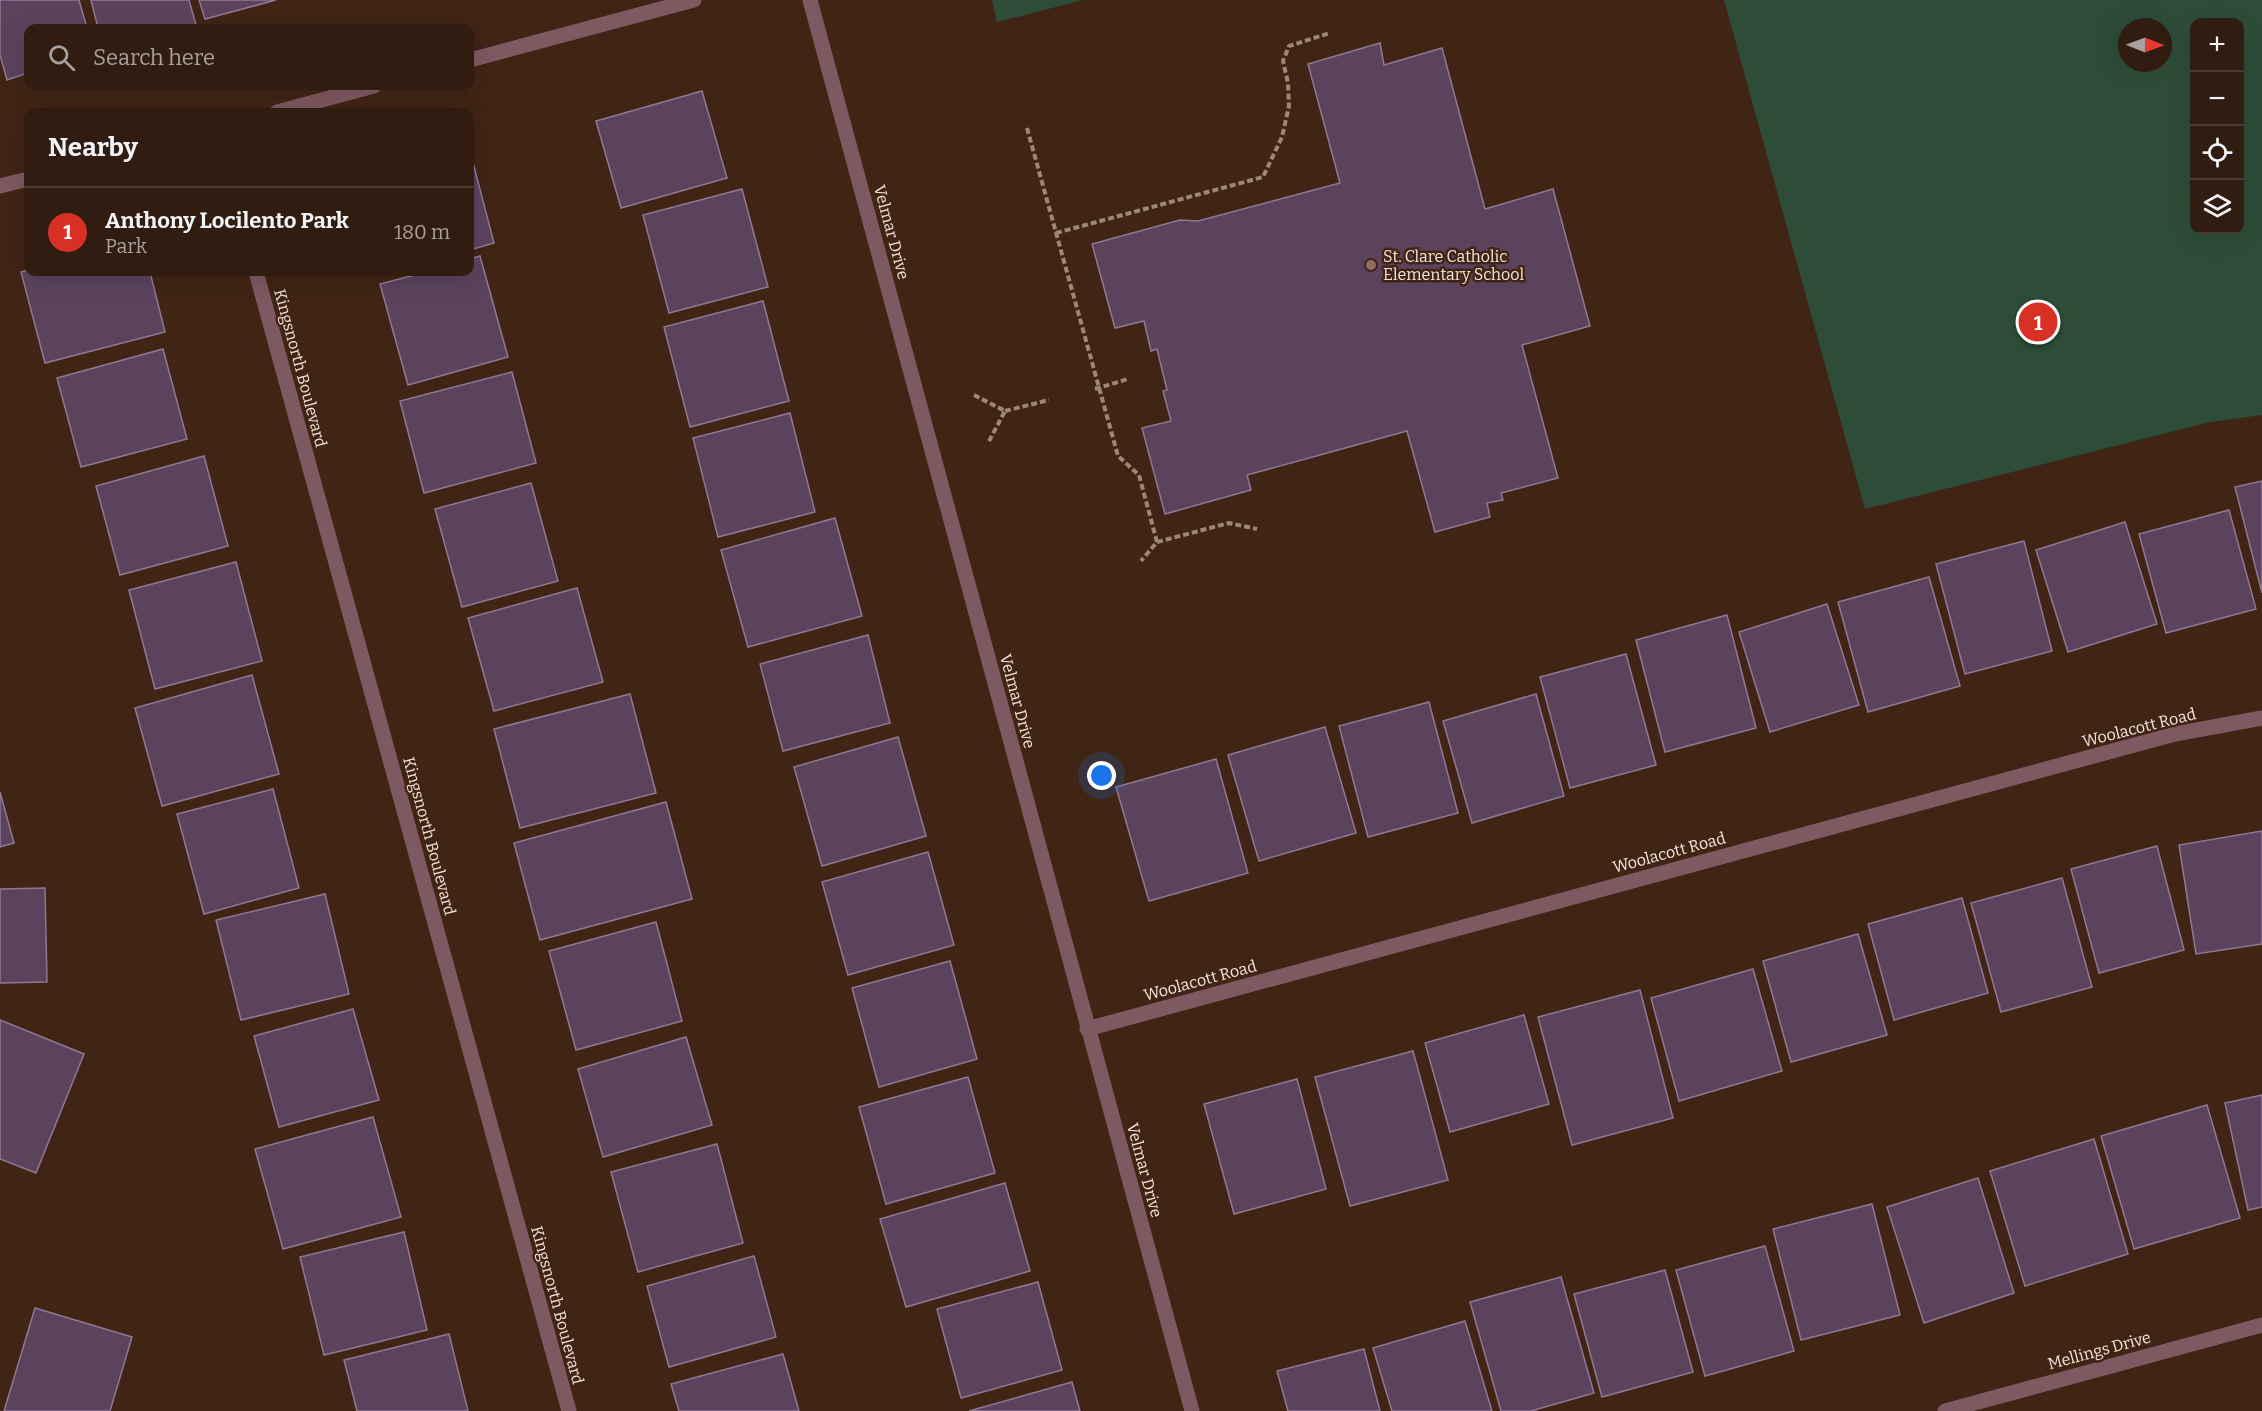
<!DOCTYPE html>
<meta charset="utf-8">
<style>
:root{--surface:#301c10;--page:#382519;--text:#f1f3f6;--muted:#a8a19f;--line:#4b3a30;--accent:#d93025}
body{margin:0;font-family:Bitter,serif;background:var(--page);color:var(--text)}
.controls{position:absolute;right:18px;top:18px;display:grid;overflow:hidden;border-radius:12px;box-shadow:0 6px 24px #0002}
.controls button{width:54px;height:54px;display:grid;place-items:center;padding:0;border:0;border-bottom:2px solid var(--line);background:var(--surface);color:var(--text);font:30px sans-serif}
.compass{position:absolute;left:2118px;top:18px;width:54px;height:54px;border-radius:50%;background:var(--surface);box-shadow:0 6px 24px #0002;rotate:91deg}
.you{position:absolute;left:1102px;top:776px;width:21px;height:21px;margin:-15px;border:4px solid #fff;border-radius:50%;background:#1a73e8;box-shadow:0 0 0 9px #1a73e833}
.badge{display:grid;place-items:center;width:39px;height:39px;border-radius:50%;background:var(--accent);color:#fff;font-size:20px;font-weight:700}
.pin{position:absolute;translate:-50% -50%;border:3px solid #fff;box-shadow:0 2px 6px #0006}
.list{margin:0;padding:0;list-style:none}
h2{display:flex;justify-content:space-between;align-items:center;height:78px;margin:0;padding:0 24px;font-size:26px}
h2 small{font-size:20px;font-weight:400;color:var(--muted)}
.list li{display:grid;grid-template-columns:39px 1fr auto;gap:18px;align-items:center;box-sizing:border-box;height:90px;padding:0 24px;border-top:2px solid var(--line)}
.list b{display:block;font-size:22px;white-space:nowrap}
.list p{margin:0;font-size:20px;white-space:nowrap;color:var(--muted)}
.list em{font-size:20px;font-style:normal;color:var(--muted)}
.icon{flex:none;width:33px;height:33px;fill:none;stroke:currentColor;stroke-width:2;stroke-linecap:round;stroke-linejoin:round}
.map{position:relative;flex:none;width:2262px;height:1411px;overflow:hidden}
.search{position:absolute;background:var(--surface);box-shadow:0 6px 24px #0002;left:24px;top:24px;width:450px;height:66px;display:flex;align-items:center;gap:15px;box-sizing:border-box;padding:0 21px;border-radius:12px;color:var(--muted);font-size:22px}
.panel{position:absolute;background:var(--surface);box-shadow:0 6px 24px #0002;left:24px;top:108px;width:450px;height:168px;border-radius:12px}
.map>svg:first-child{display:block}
.green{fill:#2e4d39;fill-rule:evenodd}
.building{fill:#5b435e;stroke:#907894;stroke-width:1.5}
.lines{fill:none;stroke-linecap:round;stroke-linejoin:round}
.path{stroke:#9e877a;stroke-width:4;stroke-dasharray:6 3;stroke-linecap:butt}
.minor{stroke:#7f5961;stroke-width:15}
.education-dot{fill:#8d6e63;stroke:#402515;stroke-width:2}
.labels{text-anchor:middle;stroke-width:5;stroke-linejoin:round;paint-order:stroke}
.street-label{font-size:16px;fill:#f7e4da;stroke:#402515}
.poi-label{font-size:16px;fill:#f7e4da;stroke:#402515;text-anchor:start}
</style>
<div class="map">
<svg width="2262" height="1411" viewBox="0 0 2262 1411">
<rect width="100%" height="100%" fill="#402515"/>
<g class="green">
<path d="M992 0H1083L997 22Z"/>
<path d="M1724 0H2262V415L2210 422 1865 509ZM2194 22H2240V230H2194ZM2127 27H2163V63H2127Z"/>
</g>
<g class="building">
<path d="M0 0H79L87 28H28V73L7 80 0 55Z"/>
<path d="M91 0H189L196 25 183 28H98Z"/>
<path d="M199 0H276L205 19Z"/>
<path d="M1380 43 1384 65 1442 48 1485 209 1553 189 1590 326 1522 345 1558 478 1501 493 1503 500 1487 503 1490 517 1435 532 1407 431 1247 475 1251 490 1165 514 1142 428 1171 421 1163 391 1167 390 1157 349 1151 351 1144 321 1115 328 1092 244 1180 220 1198 221 1340 183 1308 64Z"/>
<path d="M702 91 727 178 621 208 596 121Z"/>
<path d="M470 151 494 243 470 250Z"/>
<path d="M742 189 768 287 669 313 643 215Z"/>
<path d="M480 256 508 357 408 385 380 284 426 272H470V259Z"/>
<path d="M28 270 150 272 165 332 45 363 21 272Z"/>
<path d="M763 301 789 401 690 427 664 327Z"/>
<path d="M163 349 187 439 81 467 57 378Z"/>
<path d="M512 372 536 463 424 493 400 401Z"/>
<path d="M790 413 815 512 718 537 693 438Z"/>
<path d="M204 456 228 546 120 575 96 486Z"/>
<path d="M2262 481V593L2235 487Z"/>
<path d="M531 483 558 581 462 607 435 509Z"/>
<path d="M2229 510 2256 609 2166 633 2139 534Z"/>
<path d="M835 518 862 616 748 647 721 550Z"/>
<path d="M2125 522 2157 624 2068 652 2036 550Z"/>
<path d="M2024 541 2052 651 1965 674 1936 564Z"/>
<path d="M236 562 262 661 155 689 129 590Z"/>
<path d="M1929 577 1960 686 1868 712 1838 602Z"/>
<path d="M577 588 603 682 494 711 468 618Z"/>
<path d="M1827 604 1859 705 1770 732 1739 632Z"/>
<path d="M1727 615 1756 728 1665 752 1636 640Z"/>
<path d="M868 635 890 723 783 751 760 664Z"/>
<path d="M1626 654 1656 765 1570 788 1540 677Z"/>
<path d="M252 675 279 774 162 806 135 708Z"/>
<path d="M630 694 656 793 520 828 494 729Z"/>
<path d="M1536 694 1564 796 1472 823 1443 721Z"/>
<path d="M1429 702 1458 813 1368 837 1339 726Z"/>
<path d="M1325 727 1356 833 1259 861 1228 755Z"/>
<path d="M898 737 926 836 822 866 794 767Z"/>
<path d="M1216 759 1248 873 1149 901 1116 787Z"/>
<path d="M273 789 299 888 204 914 177 814Z"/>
<path d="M0 792 14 843 0 847Z"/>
<path d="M666 802 692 899 540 940 514 843Z"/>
<path d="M2262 831V944L2196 954 2179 845Z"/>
<path d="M2157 846 2184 950 2099 973 2071 869Z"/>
<path d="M928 852 954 945 848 975 822 882Z"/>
<path d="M2062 878 2092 987 2001 1012 1971 903Z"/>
<path d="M45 888 47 982 0 983V889Z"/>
<path d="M325 894 349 994 241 1020 216 920Z"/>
<path d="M1962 898 1988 993 1894 1020 1868 924Z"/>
<path d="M656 922 682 1021 576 1050 549 951Z"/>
<path d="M1858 934 1887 1035 1791 1062 1763 961Z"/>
<path d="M950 961 977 1059 879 1087 852 988Z"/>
<path d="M1753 969 1782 1071 1679 1101 1651 998Z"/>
<path d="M1640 990 1673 1118 1572 1145 1538 1017Z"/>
<path d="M353 1009 379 1100 279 1127 254 1036Z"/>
<path d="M1524 1015 1549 1104 1450 1132 1425 1043Z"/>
<path d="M0 1020 84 1054 36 1173 0 1159Z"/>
<path d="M686 1037 712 1125 603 1157 578 1069Z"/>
<path d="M1413 1051 1448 1180 1350 1206 1315 1077Z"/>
<path d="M968 1077 995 1173 886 1204 859 1107Z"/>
<path d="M1297 1079 1326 1189 1234 1214 1204 1104Z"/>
<path d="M2262 1095V1207L2248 1210 2225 1103Z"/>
<path d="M2207 1105 2240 1218 2134 1249 2101 1136Z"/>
<path d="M373 1117 401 1217 283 1249 255 1149Z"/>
<path d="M2094 1139 2128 1254 2025 1286 1990 1171Z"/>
<path d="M717 1144 743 1243 638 1272 611 1172Z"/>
<path d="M1978 1178 2014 1293 1924 1323 1887 1207Z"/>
<path d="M1005 1183 1030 1271 906 1307 880 1219Z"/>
<path d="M1872 1204 1900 1315 1801 1340 1773 1229Z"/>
<path d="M404 1232 427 1330 324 1355 300 1257Z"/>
<path d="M1765 1246 1794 1351 1705 1376 1676 1270Z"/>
<path d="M754 1256 776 1337 669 1367 647 1286Z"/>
<path d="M1665 1270 1693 1372 1602 1397 1574 1294Z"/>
<path d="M1561 1277 1594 1393 1531 1411H1501L1470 1302Z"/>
<path d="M1038 1282 1062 1370 961 1398 937 1309Z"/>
<path d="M35 1308 132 1337 110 1411H4Z"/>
<path d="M1465 1321 1492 1411H1392L1373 1348Z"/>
<path d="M449 1334 468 1411H357L344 1360Z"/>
<path d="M1364 1349 1380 1411H1288L1277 1371Z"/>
<path d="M783 1354 799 1411H679L671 1384Z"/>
<path d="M1072 1382 1080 1411H969Z"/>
</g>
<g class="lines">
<g class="path">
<path d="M1027 128 1118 456 1139 475 1157 542 1141 561"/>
<path d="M1056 233 1263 177 1282 137 1289 106 1288 83 1283 61 1289 46 1330 33"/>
<path d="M1095 389 1128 379"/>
<path d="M974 395 1005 411 988 443"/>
<path d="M1005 411 1049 400"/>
<path d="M1157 542 1229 523 1257 529"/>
</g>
<g class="minor">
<path d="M810 0 1192 1411"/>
<path d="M470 60 694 0"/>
<path d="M277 112 374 86"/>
<path d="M0 186 28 179"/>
<path d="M256 272 569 1411"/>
<path d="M1087 1029 2175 734 2262 718"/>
<path d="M1945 1411 2262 1325"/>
</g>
</g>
<circle class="education-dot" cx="1371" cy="265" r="6"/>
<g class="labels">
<g class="street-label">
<text transform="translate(892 232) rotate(75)" y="6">Velmar Drive</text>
<text transform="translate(301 368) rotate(75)" y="6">Kingsnorth Boulevard</text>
<text transform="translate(1018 701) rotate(75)" y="6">Velmar Drive</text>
<text transform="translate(2139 727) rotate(-14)" y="6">Woolacott Road</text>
<text transform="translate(430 836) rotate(75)" y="6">Kingsnorth Boulevard</text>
<text transform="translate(1669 852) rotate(-15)" y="6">Woolacott Road</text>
<text transform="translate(1200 980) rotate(-15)" y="6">Woolacott Road</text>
<text transform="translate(1145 1170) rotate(75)" y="6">Velmar Drive</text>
<text transform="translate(558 1305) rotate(75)" y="6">Kingsnorth Boulevard</text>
<text transform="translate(2099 1350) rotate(-15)" y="6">Mellings Drive</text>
</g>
<g class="poi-label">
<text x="1383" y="262">St. Clare Catholic<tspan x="1383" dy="18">Elementary School</tspan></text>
</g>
</g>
</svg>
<div class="controls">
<button>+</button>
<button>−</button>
<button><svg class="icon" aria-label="locate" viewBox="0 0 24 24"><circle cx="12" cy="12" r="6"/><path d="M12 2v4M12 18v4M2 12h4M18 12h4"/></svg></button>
<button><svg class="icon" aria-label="layers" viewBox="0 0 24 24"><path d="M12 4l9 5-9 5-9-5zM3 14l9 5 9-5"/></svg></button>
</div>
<svg class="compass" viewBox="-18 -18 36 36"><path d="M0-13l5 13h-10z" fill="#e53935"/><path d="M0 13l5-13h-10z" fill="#a8a19f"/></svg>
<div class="you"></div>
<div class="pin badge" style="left:2038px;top:322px">1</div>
<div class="search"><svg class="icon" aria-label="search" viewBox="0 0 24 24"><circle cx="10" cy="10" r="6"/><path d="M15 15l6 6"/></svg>Search here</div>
<section class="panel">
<h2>Nearby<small></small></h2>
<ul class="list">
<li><span class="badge">1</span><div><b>Anthony Locilento Park</b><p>Park</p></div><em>180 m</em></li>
</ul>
</section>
</div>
